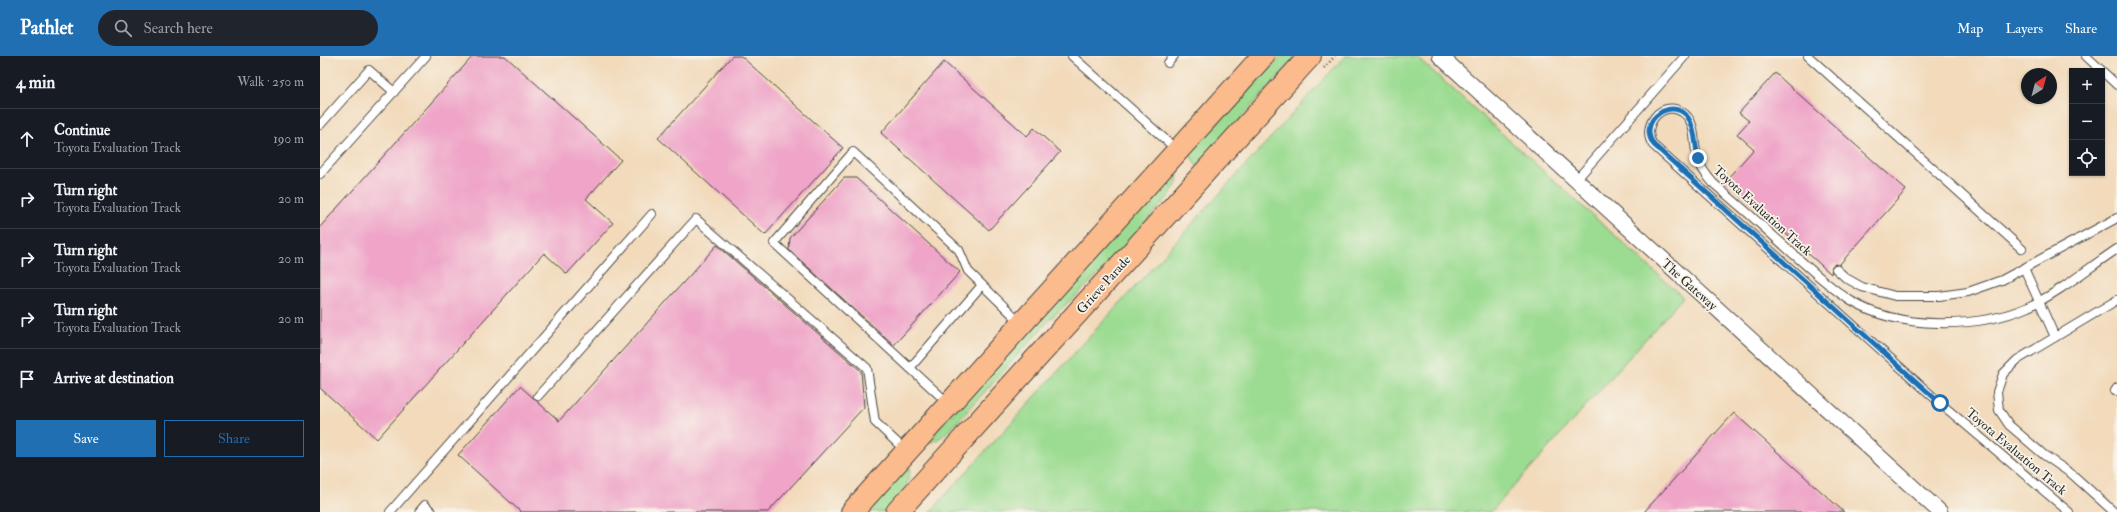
<!DOCTYPE html>
<meta charset="utf-8">
<style>
:root{--surface:#171b24;--page:#20242c;--text:#f1f3f6;--muted:#9ea1a6;--line:#363941;--accent:#1f6fb2}
body{margin:0;font-family:"IM FELL Double Pica",serif;background:var(--page);color:var(--text)}
.controls{position:absolute;right:12px;top:12px;display:grid;overflow:hidden;border-radius:0px;box-shadow:0 1px 3px #0004}
.controls button{width:36px;height:36px;display:grid;place-items:center;padding:0;border:0;border-bottom:1px solid var(--line);background:var(--surface);color:var(--text);font:20px sans-serif}
.compass{position:absolute;left:1701px;top:12px;width:36px;height:36px;border-radius:50%;background:var(--surface);box-shadow:0 1px 3px #0004;rotate:36deg}
.stop{position:absolute;width:12px;height:12px;margin:-9px;border:3px solid #1f6fb2;border-radius:50%;background:#fff}
.stop.end{background:#1f6fb2;border-color:#fff;box-shadow:0 1px 4px #0008}
.list{margin:0;padding:0;list-style:none}
h2{display:flex;justify-content:space-between;align-items:center;height:52px;margin:0;padding:0 16px;font-size:17px}
h2 small{font-size:13px;font-weight:400;color:var(--muted)}
.list li{display:grid;grid-template-columns:26px 1fr auto;gap:12px;align-items:center;box-sizing:border-box;height:60px;padding:0 16px;border-top:1px solid var(--line)}
.list b{display:block;font-size:15px;white-space:nowrap}
.list p{margin:0;font-size:13px;white-space:nowrap;color:var(--muted)}
.list em{font-size:13px;font-style:normal;color:var(--muted)}
.actions{display:flex;gap:8px;padding:12px 16px}
.actions a{flex:1;padding:9px 0;border:1px solid var(--accent);border-radius:0px;text-align:center;font-size:14px;color:var(--accent)}
.actions .main{background:var(--accent);color:#fff}
.icon{flex:none;width:22px;height:22px;fill:none;stroke:currentColor;stroke-width:2;stroke-linecap:round;stroke-linejoin:round}
.map{position:relative;flex:none;width:1797px;height:456px;overflow:hidden}
header{display:flex;align-items:center;gap:24px;box-sizing:border-box;height:56px;padding:0 20px;background:var(--accent);color:#fff}
header strong{font-size:19px}
nav{display:flex;gap:22px;margin-inline-start:auto;font-size:14px}
.search{width:280px;height:36px;background:var(--page);display:flex;align-items:center;gap:10px;box-sizing:border-box;padding:0 14px;border-radius:22px;color:var(--muted);font-size:15px}
main{display:flex}
aside{flex:1;background:var(--surface)}
.map>svg:first-child{display:block}
.green{fill:#9cdc92;stroke:#64845e}
.building{fill:#efa4c8}
.lines{fill:none;stroke-linecap:round;stroke-linejoin:round}
.service-casing{stroke:#494541;stroke-width:10}
.minor-casing{stroke:#494541;stroke-width:17}
.primary-casing{stroke:#494541;stroke-width:24}
.path{stroke:#494541;stroke-width:2.5;stroke-dasharray:1 3;stroke-linecap:butt}
.service{stroke:#fff;stroke-width:8}
.minor{stroke:#fff;stroke-width:15}
.primary{stroke:#fbbb8c;stroke-width:22}
.route{stroke:#1f6fb2;stroke-width:5}
.labels{text-anchor:middle;stroke-width:3.5;stroke-linejoin:round;paint-order:stroke}
.street-label{font-size:13px;fill:#2b2b2b;stroke:#f7f3e8}
</style>
<header>
<strong>Pathlet</strong>
<div class="search"><svg class="icon" aria-label="search" viewBox="0 0 24 24"><circle cx="10" cy="10" r="6"/><path d="M15 15l6 6"/></svg>Search here</div>
<nav><a>Map</a><a>Layers</a><a>Share</a></nav>
</header>
<main>
<aside>
<h2>4 min<small>Walk · 250 m</small></h2>
<ul class="list">
<li><svg class="icon" aria-label="ahead" viewBox="0 0 24 24"><path d="M12 20V5M6 11l6-6 6 6"/></svg><div><b>Continue</b><p>Toyota Evaluation Track</p></div><em>190 m</em></li>
<li><svg class="icon" aria-label="right" viewBox="0 0 24 24"><path d="M7 20v-9h11M14 6l5 5-5 5"/></svg><div><b>Turn right</b><p>Toyota Evaluation Track</p></div><em>20 m</em></li>
<li><svg class="icon" aria-label="right" viewBox="0 0 24 24"><path d="M7 20v-9h11M14 6l5 5-5 5"/></svg><div><b>Turn right</b><p>Toyota Evaluation Track</p></div><em>20 m</em></li>
<li><svg class="icon" aria-label="right" viewBox="0 0 24 24"><path d="M7 20v-9h11M14 6l5 5-5 5"/></svg><div><b>Turn right</b><p>Toyota Evaluation Track</p></div><em>20 m</em></li>
<li><svg class="icon" aria-label="arrive" viewBox="0 0 24 24"><path d="M6 21V4h12l-3 4 3 4H6"/></svg><div><b>Arrive at destination</b></div></li>
</ul>
<div class="actions"><a class="main">Save</a><a>Share</a></div>
</aside>
<div class="map">
<svg width="1797" height="456" viewBox="0 0 1797 456">
<rect width="100%" height="100%" fill="#f7f3e8"/>
<filter id="ink" filterUnits="userSpaceOnUse"><feTurbulence type="fractalNoise" baseFrequency=".025" numOctaves="2"/><feDisplacementMap in="SourceGraphic" scale="8" xChannelSelector="R" yChannelSelector="G"/><feConvolveMatrix kernelMatrix="1 2 1 2 8 2 1 2 1" color-interpolation-filters="sRGB"/></filter>
<filter id="wash" filterUnits="userSpaceOnUse"><feTurbulence type="fractalNoise" baseFrequency=".012" numOctaves="4" result="noise"/><feDisplacementMap in="SourceGraphic" scale="16" xChannelSelector="R" yChannelSelector="G"/><feGaussianBlur stdDeviation="0.9" result="paint"/><feColorMatrix in="noise" values="0 0 0 0 0 0 0 0 0 0 0 0 0 0 0 0 0 1.4 0 .05"/><feComposite in="paint" operator="in"/></filter>
<g filter="url(#wash)">
<rect width="100%" height="100%" fill="#f2dabb"/>
<g class="green">
<path d="M961 0H977L877 111 867 93 903 62Z"/>
<path d="M1025 0H1096L1363 241 1171 456H610Z"/>
<path d="M859 110 857 127 850 139 775 222 730 263 632 372C624 379 617 386 605 387Z"/>
<path d="M588 407C595 427 578 443 566 456H540Z"/>
</g>
<g id="blocks">
<g class="building">
<path d="M153 0H185L301 104 266 143 293 167 247 218 224 197 57 383 0 332V171Z"/>
<path d="M412 0H421L523 92 445 179 338 82Z"/>
<path d="M624 6 707 80 714 72 740 96 669 174 561 77Z"/>
<path d="M1455 17 1586 134 1519 209 1515 208 1512 210 1511 218 1406 124 1434 93 1417 78 1429 65 1419 57Z"/>
<path d="M524 122H536L640 216 574 289 469 194 470 182Z"/>
<path d="M397 189 541 315 544 351 448 456H201L138 399 200 330 239 365Z"/>
<path d="M1414 357 1524 456H1324Z"/>
</g>
</g>
</g>
<g filter="url(#ink)">
<use href="#blocks" fill-opacity="0" stroke="#494541" stroke-width="1"/>
<g class="lines">
<g class="service-casing">
<g id="service">
<path d="M752 0 857 94"/>
<path d="M1488 0 1702 193"/>
<path d="M1766 0 1782 15"/>
<path d="M848 7 854 0"/>
<path d="M1782 15 1797 29"/>
<path d="M0 69 49 14 74 36"/>
<path d="M0 118 106 0"/>
<path d="M1256 124 1365 0"/>
<path d="M1704 212 1735 281"/>
<path d="M1516 213 1526 222 1542 231 1575 240H1619L1648 236 1682 224 1797 162"/>
<path d="M590 312 662 229"/>
<path d="M1795 335 1797 332"/>
<path d="M218 340 376 163 547 312 555 366 586 395"/>
<path d="M628 347 454 187 533 96 639 194 648 215 701 267"/>
<path d="M70 456 332 158"/>
<path d="M99 456 105 449 112 456"/>
<path d="M1749 456 1620 347 1333 89C1320 70 1342 43 1362 56 1377 65 1373 86 1377 101 1380 111 1386 119 1393 127 1419 149 1445 172 1470 195 1490 213 1509 231 1531 245 1578 274 1658 273 1708 251 1740 236 1767 213 1797 193"/>
<path d="M1794 456 1753 419 1724 399 1689 369 1679 354 1677 336 1683 318 1697 304 1797 244"/>
</g>
</g>
<g class="minor-casing">
<path id="minor" d="M1120 0 1620 456"/>
</g>
<g class="primary-casing">
<g id="primary">
<path d="M532 456 943 0"/>
<path d="M577 456 990 0"/>
</g>
</g>
<path class="path" d="M1004 12 1015 0"/>
<use href="#service" class="service"/>
<use href="#minor" class="minor"/>
<use href="#primary" class="primary"/>
</g>
</g>
<g class="lines" filter="url(#ink)">
<path class="route" d="M1378 102C1375 90 1376 74 1369 63 1356 39 1315 63 1334 89L1620 347"/>
</g>
<g class="labels">
<g class="street-label">
<text transform="translate(1443 154) rotate(42)" y="5">Toyota Evaluation Track</text>
<text transform="translate(783 228) rotate(-48)" y="5">Grieve Parade</text>
<text transform="translate(1370 228) rotate(42)" y="5">The Gateway</text>
<text transform="translate(1697 395) rotate(40)" y="5">Toyota Evaluation Track</text>
</g>
</g>
</svg>
<div class="controls">
<button>+</button>
<button>−</button>
<button><svg class="icon" aria-label="locate" viewBox="0 0 24 24"><circle cx="12" cy="12" r="6"/><path d="M12 2v4M12 18v4M2 12h4M18 12h4"/></svg></button>
</div>
<svg class="compass" viewBox="-18 -18 36 36"><path d="M0-13l5 13h-10z" fill="#e53935"/><path d="M0 13l5-13h-10z" fill="#9ea1a6"/></svg>
<div class="stop" style="left:1620px;top:347px"></div>
<div class="stop end" style="left:1378px;top:102px"></div>
</div>
</main>
